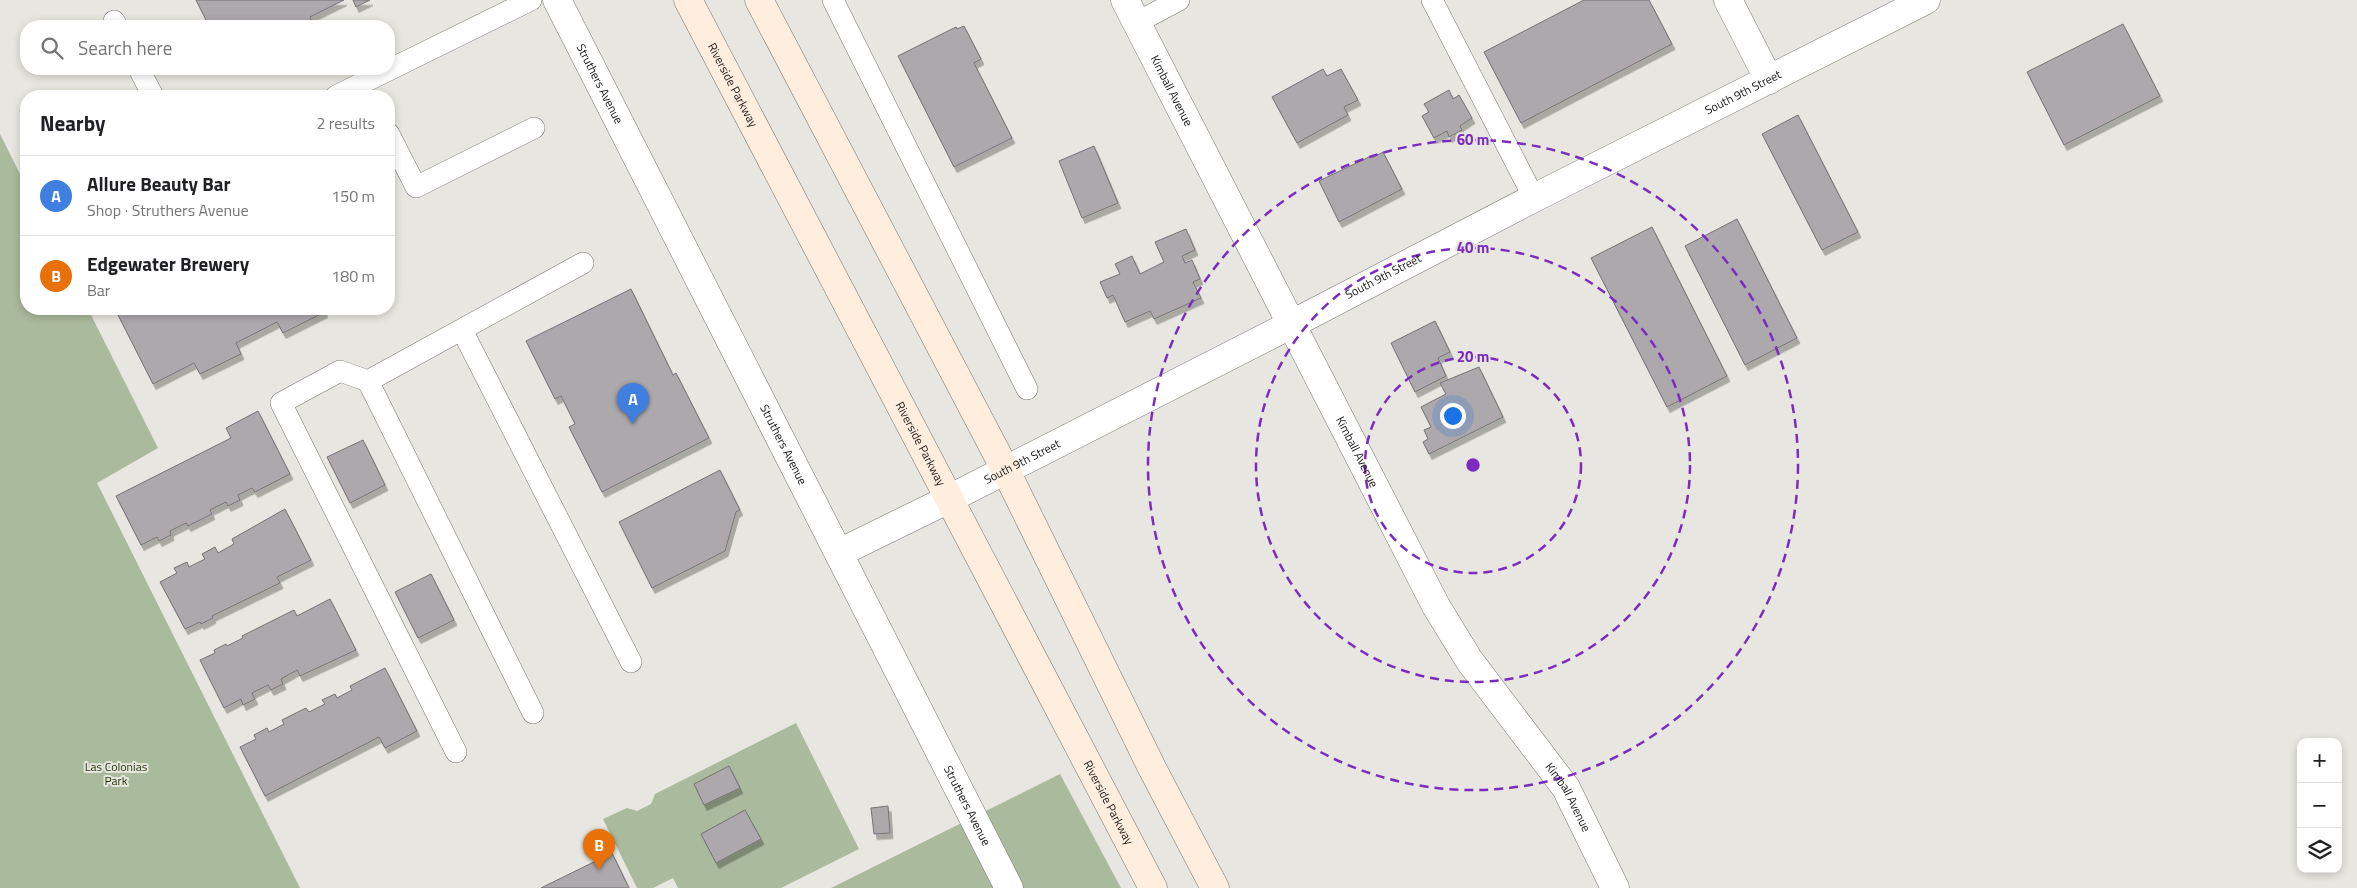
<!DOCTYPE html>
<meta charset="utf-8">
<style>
:root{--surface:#fff;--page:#f2f2f2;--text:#202124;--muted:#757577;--line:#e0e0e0;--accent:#b45309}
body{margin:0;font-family:"Titillium Web",sans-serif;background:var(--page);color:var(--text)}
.controls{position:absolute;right:15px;bottom:15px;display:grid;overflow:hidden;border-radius:10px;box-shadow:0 2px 8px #0003}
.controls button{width:45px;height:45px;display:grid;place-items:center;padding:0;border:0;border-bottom:1px solid var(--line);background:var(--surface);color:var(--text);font:25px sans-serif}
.you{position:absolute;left:1452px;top:415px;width:18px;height:18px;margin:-12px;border:4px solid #fff;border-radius:50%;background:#1a73e8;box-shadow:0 0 0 8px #1a73e833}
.badge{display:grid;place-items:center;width:32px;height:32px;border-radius:50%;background:var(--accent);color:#fff;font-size:16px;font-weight:700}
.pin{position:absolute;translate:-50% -41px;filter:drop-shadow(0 1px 2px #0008)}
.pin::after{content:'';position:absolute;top:26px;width:18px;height:15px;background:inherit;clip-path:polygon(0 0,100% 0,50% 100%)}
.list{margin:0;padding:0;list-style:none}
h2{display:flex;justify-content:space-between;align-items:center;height:65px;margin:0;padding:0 20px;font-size:21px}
h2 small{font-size:16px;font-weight:400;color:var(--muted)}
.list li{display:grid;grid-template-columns:32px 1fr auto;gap:15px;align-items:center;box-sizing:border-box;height:80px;padding:0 20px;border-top:1px solid var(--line)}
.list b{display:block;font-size:19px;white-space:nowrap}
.list p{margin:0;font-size:16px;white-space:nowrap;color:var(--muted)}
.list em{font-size:16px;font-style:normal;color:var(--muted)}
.icon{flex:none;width:28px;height:28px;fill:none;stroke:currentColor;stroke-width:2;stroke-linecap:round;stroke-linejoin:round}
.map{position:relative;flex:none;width:2357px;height:888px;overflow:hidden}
.search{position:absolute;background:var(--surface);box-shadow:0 2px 8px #0003;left:20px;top:20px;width:375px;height:55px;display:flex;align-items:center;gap:12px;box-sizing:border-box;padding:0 18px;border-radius:20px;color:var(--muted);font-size:19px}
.panel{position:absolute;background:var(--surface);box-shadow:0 2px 8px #0003;left:20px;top:90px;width:375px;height:225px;border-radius:20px}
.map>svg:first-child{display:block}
.green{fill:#aaba9c}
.building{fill:#aca8ac;stroke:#757175;filter:url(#shadow)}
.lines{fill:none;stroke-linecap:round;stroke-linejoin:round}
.service-casing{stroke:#767570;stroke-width:22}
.minor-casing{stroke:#767570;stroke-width:29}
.tertiary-casing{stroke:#767570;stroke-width:29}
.secondary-casing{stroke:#767570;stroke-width:29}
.service{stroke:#fff;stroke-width:21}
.minor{stroke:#fff;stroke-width:28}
.tertiary{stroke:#fff;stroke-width:28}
.secondary{stroke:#ffeede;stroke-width:28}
.ring{fill:none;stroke:#7b2cbf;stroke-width:2.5;stroke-dasharray:9 6}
.labels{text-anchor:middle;stroke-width:4;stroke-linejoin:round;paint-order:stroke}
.street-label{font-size:12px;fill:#181715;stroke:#e7e6e0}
.park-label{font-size:12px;fill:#1f3402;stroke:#e7e6e0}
.centre{fill:#7b2cbf;stroke:#e7e6e0;stroke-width:2.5}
.ring-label{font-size:15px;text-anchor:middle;font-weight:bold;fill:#7b2cbf;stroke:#e7e6e0;stroke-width:4;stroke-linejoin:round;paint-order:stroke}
</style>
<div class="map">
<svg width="2357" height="888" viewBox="0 0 2357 888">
<defs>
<filter id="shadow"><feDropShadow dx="3" dy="5.5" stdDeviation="0" flood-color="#0004"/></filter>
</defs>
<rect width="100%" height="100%" fill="#e7e6e0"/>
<g class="green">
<path d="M0 134 26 186V309H88L158 448 97 483 300 888H0Z"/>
<path d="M796 723 859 849 781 888H678L673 878 653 888H637L603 819 627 808 637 811 651 804 655 794Z"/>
<path d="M1060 774 1121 888H831Z"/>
</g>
<g class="building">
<path d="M196 0H344L310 17 314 26H209Z"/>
<path d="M353 0H370L356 7Z"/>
<path d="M1584 0H1649L1672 44 1521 123 1484 52Z"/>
<path d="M2123 24 2160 96 2064 145 2027 72Z"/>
<path d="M964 26 981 59 974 63 1012 138 954 167 898 56 956 27 957 29Z"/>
<path d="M1323 69 1327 76 1341 69 1358 100 1344 107 1348 115 1297 143 1272 97Z"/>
<path d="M1449 90 1453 99 1459 95 1472 118 1460 126 1462 130 1449 137 1447 131 1434 138 1422 116 1429 112 1424 104Z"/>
<path d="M1798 115 1858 232 1822 250 1762 134Z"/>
<path d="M1094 146 1118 203 1082 218 1059 161Z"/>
<path d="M1383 152 1402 189 1339 222 1319 181 1371 156 1372 158Z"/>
<path d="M1737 219 1797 338 1745 365 1685 246Z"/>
<path d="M1652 227 1727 376 1667 407 1591 258Z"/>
<path d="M1186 229 1195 250 1182 256 1185 263 1192 260 1200 279 1193 282 1201 298 1154 319 1150 311 1125 322 1113 295 1107 298 1100 282 1120 274 1115 264 1132 256 1140 274 1164 262 1155 242Z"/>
<path d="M631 289 673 375 676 373 709 438 602 492 569 427 575 424 561 396 555 399 526 341Z"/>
<path d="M115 309H323L325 312 283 333 277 322 236 343 241 354 200 374 194 363 153 384Z"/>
<path d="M1435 321 1450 352 1438 358 1446 376 1415 392 1391 343Z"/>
<path d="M1479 367 1503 417 1429 454 1423 442 1428 439 1424 430 1431 427 1421 407 1446 394 1440 383Z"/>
<path d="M258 411 290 474 255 492 252 488 238 495 240 500 228 506 226 502 210 510 212 514 188 526 186 523 170 531 171 535 159 541 157 537 141 545 116 496 231 438 226 428Z"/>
<path d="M363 440 385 485 350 503 327 457Z"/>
<path d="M720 470 740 510 736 512 725 551 652 588 619 522Z"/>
<path d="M285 509 311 560 277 577 280 583 212 616 213 618 201 624 200 622 185 629 160 582 177 573 174 568 187 562 189 567 205 559 202 554 215 547 218 553 234 544 232 539Z"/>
<path d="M431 574 454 620 418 638 395 592Z"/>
<path d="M330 599 356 650 300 676 297 670 281 679 283 684 271 690 268 685 252 693 255 699 243 705 241 699 224 708 200 660 215 653 214 650 226 644 227 646 243 638 242 636 294 610 297 616Z"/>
<path d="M385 668 417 731 385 748 379 737 265 796 240 747 256 739 254 735 267 728 269 732 284 724 282 720 306 708 309 712 325 704 322 700 335 694 337 698 352 690 350 686Z"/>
<path d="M729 766 740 788 704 805 694 784Z"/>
<path d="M888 806 890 833 874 834 871 808Z"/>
<path d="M745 810 761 839 716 863 701 834Z"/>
<path d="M612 853 629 888H541Z"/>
</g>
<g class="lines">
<g class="service-casing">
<g id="service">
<path d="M833 0 1027 389"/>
<path d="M1432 0 1534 198"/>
<path d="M114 21 117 26"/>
<path d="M1136 23 1179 0"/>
<path d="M139 69 153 96"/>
<path d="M336 96 531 0"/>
<path d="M389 134 416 187 534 128"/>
<path d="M462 330 631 662"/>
<path d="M368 381 533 713"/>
<path d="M456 752 281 403 340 371 368 381 583 263"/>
</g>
</g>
<g class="minor-casing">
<g id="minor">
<path id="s1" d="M557 0 1009 888"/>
<path id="s2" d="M1125 0 1436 606 1469 660 1566 788 1615 888"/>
<path d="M1728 0 1769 80"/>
<path d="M839 553 949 499"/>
</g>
</g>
<g class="tertiary-casing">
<g id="tertiary">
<path id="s3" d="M949 499 1292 324 1534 198 1926 0"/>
</g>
</g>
<g class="secondary-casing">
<g id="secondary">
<path id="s4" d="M688 0 1153 888"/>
<path d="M759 0 1005 469 1152 768 1215 888"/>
</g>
</g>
<use href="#service" class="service"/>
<use href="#minor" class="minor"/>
<use href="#tertiary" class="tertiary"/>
<use href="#secondary" class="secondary"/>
</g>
<g class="ring">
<circle cx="1473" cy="465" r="108"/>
<circle cx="1473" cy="465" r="217"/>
<circle cx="1473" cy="465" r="325"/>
</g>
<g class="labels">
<g class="street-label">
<text dy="4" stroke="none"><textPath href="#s1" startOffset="94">Struthers Avenue</textPath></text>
<text dy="4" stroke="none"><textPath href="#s4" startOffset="96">Riverside Parkway</textPath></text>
<text dy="4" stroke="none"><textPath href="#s2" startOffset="102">Kimball Avenue</textPath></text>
<text dy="4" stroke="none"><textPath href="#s3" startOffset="892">South 9th Street</textPath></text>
<text dy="4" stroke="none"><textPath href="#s3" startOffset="488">South 9th Street</textPath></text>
<text dy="4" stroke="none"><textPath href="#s1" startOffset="499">Struthers Avenue</textPath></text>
<text dy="4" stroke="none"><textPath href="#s4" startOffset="501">Riverside Parkway</textPath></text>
<text dy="4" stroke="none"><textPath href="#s2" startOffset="508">Kimball Avenue</textPath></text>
<text dy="4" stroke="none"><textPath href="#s3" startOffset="82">South 9th Street</textPath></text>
<text dy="4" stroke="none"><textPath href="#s2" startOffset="914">Kimball Avenue</textPath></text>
<text dy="4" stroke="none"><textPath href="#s4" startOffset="906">Riverside Parkway</textPath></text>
<text dy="4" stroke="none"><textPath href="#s1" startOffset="904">Struthers Avenue</textPath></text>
</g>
<g class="park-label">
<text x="116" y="771">Las Colonias<tspan x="116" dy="14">Park</tspan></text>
</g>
</g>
<circle cx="1473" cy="465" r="8" class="centre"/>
<g class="ring-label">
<text x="1473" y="145">60 m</text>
<text x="1473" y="253">40 m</text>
<text x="1473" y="362">20 m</text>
</g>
</svg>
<div class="controls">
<button>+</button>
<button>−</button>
<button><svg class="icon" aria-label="layers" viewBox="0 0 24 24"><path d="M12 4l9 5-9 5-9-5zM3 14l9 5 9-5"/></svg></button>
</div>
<div class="you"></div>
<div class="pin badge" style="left:633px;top:424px;background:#3f7fe0">A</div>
<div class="pin badge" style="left:599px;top:870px;background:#e8710a">B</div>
<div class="search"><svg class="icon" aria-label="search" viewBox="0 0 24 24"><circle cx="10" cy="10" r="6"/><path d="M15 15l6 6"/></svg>Search here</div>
<section class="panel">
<h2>Nearby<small>2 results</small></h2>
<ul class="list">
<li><span class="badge" style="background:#3f7fe0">A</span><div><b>Allure Beauty Bar</b><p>Shop · Struthers Avenue</p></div><em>150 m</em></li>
<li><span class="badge" style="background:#e8710a">B</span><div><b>Edgewater Brewery</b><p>Bar</p></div><em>180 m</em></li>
</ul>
</section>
</div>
